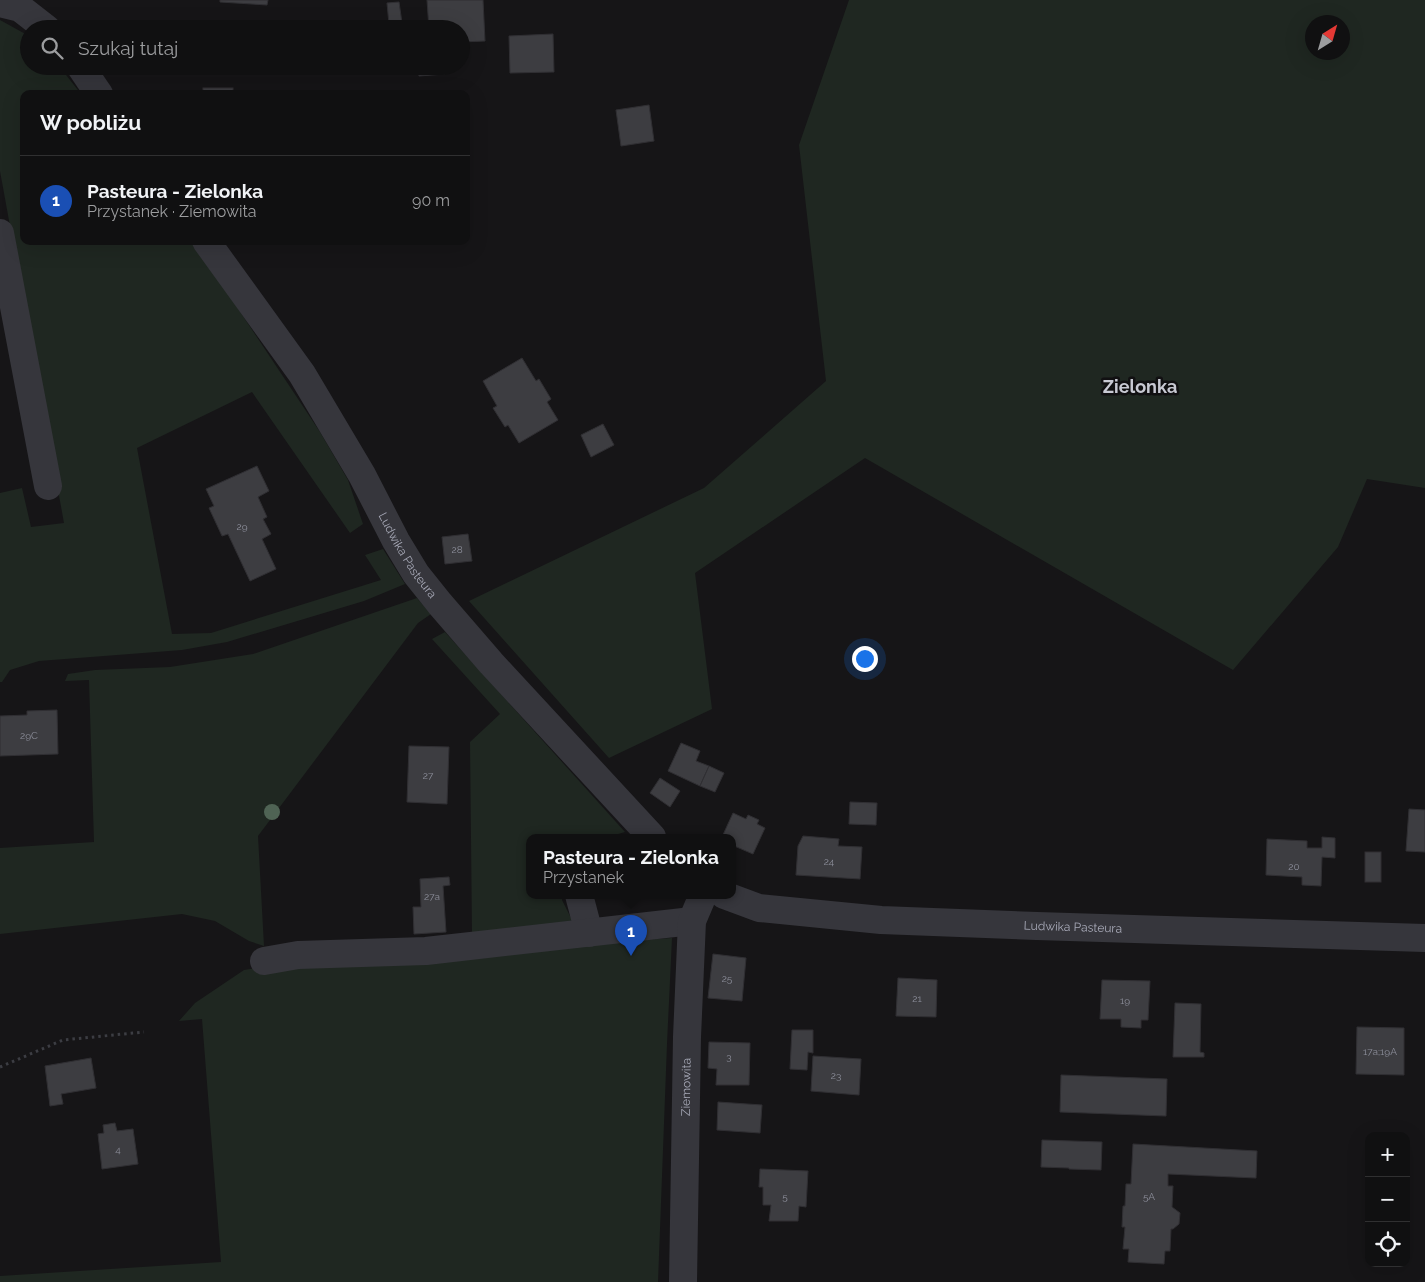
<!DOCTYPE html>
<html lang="pl">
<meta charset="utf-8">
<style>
:root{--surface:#101011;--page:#1e1e1f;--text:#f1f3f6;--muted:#9c9d9f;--line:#303031;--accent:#f3d032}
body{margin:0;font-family:Raleway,sans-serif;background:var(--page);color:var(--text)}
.controls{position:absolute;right:15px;bottom:15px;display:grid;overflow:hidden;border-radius:10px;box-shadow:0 5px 20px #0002}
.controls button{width:45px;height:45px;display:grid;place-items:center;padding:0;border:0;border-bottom:1px solid var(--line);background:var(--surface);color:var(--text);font:25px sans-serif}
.compass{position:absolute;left:1305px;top:15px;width:45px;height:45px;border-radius:50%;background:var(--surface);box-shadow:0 5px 20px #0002;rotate:37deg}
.you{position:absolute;left:864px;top:658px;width:18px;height:18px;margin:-12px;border:4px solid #fff;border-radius:50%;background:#1a73e8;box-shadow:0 0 0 8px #1a73e833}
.badge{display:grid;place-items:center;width:32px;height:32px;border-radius:50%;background:var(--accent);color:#fff;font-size:16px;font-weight:700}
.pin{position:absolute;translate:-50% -41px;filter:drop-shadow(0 1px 2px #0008)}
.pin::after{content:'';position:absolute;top:26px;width:18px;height:15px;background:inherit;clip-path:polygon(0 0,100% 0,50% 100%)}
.popup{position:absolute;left:526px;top:834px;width:210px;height:65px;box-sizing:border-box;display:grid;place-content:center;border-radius:10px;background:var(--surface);filter:drop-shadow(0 1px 4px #0005);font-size:16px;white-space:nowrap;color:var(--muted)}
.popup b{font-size:19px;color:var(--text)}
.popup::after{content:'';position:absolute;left:50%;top:100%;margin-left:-10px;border:10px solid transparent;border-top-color:var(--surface)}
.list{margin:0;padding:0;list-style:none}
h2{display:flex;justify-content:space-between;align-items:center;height:65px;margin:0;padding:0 20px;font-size:21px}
h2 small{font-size:16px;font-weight:400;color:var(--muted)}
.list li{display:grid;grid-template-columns:32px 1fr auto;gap:15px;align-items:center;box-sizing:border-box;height:90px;padding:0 20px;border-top:1px solid var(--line)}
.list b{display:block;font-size:19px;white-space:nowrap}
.list p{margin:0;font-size:16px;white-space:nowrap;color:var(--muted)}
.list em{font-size:16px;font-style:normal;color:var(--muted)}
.icon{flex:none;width:28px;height:28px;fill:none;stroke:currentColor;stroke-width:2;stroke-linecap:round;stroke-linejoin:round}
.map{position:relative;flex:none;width:1425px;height:1282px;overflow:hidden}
.search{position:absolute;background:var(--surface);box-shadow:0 5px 20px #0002;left:20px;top:20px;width:450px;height:55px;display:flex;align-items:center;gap:12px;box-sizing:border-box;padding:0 18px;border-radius:28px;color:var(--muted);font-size:19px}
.panel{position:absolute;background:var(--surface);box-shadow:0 5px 20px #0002;left:20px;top:90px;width:450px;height:155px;border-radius:10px}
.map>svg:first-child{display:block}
.green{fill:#1f2721;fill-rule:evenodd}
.building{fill:#3d3d41;stroke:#302f33}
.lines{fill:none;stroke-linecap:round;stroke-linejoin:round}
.path{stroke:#3c3d43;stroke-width:3;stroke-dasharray:2.5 4;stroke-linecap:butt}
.minor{stroke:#36363c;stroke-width:28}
.tree{fill:#4f6354}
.labels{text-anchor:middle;stroke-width:5;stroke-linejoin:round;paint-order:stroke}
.number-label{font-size:10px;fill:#8c8e9a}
.street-label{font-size:12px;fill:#a7a9b7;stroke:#111012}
.district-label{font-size:18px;font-weight:bold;fill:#c8c9d3;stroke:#111012}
</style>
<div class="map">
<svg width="1425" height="1282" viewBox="0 0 1425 1282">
<rect width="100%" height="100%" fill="#161517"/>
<g class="green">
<path d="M849 0H1425V488L1367 479 1338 547 1233 670 865 458 695 573 712 709 609 758 469 601 704 488 826 381 799 145ZM1342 22V52H1312V22Z"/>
<path d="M0 20 29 36V66H59L81 94H24V241H193L320 432 348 480 363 524 350 533 252 392 137 448 172 634 211 633 381 580 365 555 383 549 405 584 364 601 227 642 182 650 39 661 10 670 2 682H0V493L22 488 31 527 64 523 0 171Z"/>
<path d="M417 598 431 614 418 623 258 836 264 946 249 941 215 921 182 914 0 934V848L94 842 89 680 65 681 68 674 95 670 170 667 253 654Z"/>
<path d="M445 632 625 832 608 837H530V895H562V900L576 928 472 934 470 742 500 714 432 639Z"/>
<path d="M672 938 667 1044 658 1282H0V1276L221 1262 202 1019 179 1021 195 1003 244 970 263 967 340 960Z"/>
</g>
<g class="building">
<path d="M220 0H268L267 5 220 2Z"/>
<path d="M427 0H483L485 41 461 42V29H429Z"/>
<path d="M399 2 402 23 389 24 387 3Z"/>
<path d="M553 34 554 72 510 73 509 36Z"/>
<path d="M418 66H444L445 74 419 76Z"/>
<rect x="203" y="88" width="30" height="6"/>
<path d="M649 105 654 141 621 146 616 110Z"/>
<path d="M522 358 536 381 539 379 551 399 547 402 558 420 519 443 508 425 505 427 493 408 497 406 483 381Z"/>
<path d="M603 424 614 445 591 457 581 435Z"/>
<path d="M257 466 269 491 258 497 267 517 263 519 271 534 262 539 276 569 250 581 228 534 222 536 209 508 214 506 206 489Z"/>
<path d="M468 534 472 561 445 564 442 537Z"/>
<path d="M57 710 58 754 0 756V716L27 715V711Z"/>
<path d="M681 743 700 751 696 761 709 766 700 786 668 771Z"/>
<path d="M409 746 449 747 447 804 407 802Z"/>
<path d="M709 766 724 773 715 792 700 786Z"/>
<path d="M660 778 680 791 670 807 650 793Z"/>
<path d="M850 802 877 803 876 825 849 824Z"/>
<path d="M1409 809 1425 810V852L1406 851Z"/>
<path d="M733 813 746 819 748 815 759 820 757 824 765 828 753 854 732 845V837H722Z"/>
<path d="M803 836 839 839 838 846 862 847 860 879 796 875 798 846Z"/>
<path d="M1322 837 1335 838V858L1322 857 1321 886 1302 885V877L1266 875 1267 839 1307 841V848H1322Z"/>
<rect x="1365" y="852" width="16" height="30"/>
<path d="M449 877 450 885 443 886 446 932 414 934 413 907H421L420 879Z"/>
<path d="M713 954 746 958 742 1001 708 998Z"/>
<path d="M898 978 937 980 936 1017 896 1016Z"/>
<path d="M1102 980 1150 981 1148 1020H1141V1028L1121 1027V1019H1100Z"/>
<path d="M1175 1003 1201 1004 1200 1052 1204 1053V1057H1173Z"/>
<path d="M1357 1027 1404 1028V1075L1356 1074Z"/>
<path d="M792 1030H813V1053L808 1052 807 1070 790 1069Z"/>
<path d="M709 1042 750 1043 749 1085H716L717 1069 708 1068Z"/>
<path d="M813 1056 861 1059 859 1095 811 1091Z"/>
<path d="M91 1058 96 1088 61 1094 63 1104 50 1106 45 1066Z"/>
<path d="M1061 1075 1167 1079 1166 1116 1060 1112Z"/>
<path d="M718 1102 762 1105 760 1133 717 1130Z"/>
<path d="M115 1123 117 1131 133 1129 138 1164 102 1169 98 1134 104 1133 103 1125Z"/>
<path d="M1042 1140 1102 1142 1101 1170 1069 1169V1168L1041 1167Z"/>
<path d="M1133 1144 1257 1151 1256 1178 1168 1174V1186H1173L1172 1207 1180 1213 1179 1224 1173 1229H1171L1170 1251H1165L1164 1264 1128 1262 1129 1249H1123L1125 1227H1122L1123 1206H1125L1126 1184H1131Z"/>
<path d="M760 1169 808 1171 806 1207 799 1206 798 1221H769L771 1205H763V1187H759Z"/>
</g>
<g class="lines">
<path class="path" d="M0 1067 63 1040 144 1032"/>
<g class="minor">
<path d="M0 3 20 8 47 29"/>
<path d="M80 66 99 94"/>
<path d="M0 233 48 486"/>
<path id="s1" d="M206 241 302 374 362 475 396 541 416 574 440 604 491 663 652 837"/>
<path d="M579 895 589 933"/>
<path id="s2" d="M724 895 759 908 881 920 1037 926 1425 938"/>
<path d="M264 961 298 955 426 951 692 921"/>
<path id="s3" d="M683 1282 687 1037 692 921 703 895"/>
</g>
</g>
<circle class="tree" cx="272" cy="812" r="8"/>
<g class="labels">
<g class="number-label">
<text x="242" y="530">29</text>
<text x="457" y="553">28</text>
<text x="29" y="739">29C</text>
<text x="428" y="779">27</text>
<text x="829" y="865">24</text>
<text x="1294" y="870">20</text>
<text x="432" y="900">27a</text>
<text x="727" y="982">25</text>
<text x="917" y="1002">21</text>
<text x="1125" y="1004">19</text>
<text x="1380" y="1055">17a;19A</text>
<text x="729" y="1060">3</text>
<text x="836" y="1079">23</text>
<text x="118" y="1153">4</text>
<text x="785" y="1200">5</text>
<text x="1149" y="1200">5A</text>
</g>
<g class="street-label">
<text dy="4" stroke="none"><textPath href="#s1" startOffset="374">Ludwika Pasteura</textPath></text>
<text dy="4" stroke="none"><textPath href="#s2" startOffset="352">Ludwika Pasteura</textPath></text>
<text dy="4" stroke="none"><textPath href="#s3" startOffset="195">Ziemowita</textPath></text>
</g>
<g class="district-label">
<text x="1140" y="393">Zielonka</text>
</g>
</g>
</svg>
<div class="controls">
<button>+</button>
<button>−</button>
<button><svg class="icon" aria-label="locate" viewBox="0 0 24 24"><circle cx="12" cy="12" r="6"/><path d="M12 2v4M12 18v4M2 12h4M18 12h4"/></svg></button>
</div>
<svg class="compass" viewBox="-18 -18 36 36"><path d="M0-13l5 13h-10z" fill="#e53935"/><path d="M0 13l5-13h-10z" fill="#9c9d9f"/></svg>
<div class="you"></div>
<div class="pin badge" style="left:631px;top:956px;background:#1a4fb4">1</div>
<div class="popup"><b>Pasteura - Zielonka</b>Przystanek</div>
<div class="search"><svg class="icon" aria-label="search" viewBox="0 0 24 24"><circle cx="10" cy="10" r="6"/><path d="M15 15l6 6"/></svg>Szukaj tutaj</div>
<section class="panel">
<h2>W pobliżu<small></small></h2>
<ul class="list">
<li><span class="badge" style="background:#1a4fb4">1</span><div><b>Pasteura - Zielonka</b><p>Przystanek · Ziemowita</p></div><em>90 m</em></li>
</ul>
</section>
</div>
